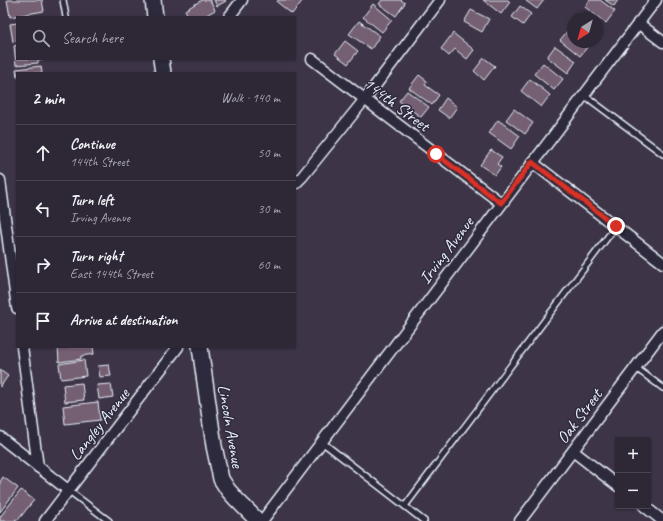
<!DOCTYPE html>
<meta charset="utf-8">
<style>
:root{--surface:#2e2736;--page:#3a3342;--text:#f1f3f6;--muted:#a7a5ad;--line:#494451}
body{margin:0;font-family:Caveat,sans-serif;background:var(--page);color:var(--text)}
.controls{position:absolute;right:12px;bottom:12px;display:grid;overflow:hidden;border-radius:0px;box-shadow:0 1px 3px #0004}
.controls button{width:36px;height:36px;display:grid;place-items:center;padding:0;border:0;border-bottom:1px solid var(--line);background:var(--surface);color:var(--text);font:20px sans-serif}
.compass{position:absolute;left:567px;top:12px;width:36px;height:36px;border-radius:50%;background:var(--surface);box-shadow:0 1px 3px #0004;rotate:217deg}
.stop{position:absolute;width:12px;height:12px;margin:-9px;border:3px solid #d93025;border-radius:50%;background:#fff}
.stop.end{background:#d93025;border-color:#fff;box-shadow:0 1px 4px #0008}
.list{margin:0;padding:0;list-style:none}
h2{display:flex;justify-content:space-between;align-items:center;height:52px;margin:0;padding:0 16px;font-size:17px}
h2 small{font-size:13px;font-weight:400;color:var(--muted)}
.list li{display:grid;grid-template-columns:26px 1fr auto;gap:12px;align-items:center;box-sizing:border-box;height:56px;padding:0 16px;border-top:1px solid var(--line)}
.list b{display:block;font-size:15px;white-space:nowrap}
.list p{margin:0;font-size:13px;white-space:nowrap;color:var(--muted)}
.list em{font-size:13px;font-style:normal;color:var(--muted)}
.icon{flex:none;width:22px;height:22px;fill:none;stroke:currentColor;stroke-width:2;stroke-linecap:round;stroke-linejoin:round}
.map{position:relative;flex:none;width:663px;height:521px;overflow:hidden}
.search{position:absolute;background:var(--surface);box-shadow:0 1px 3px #0004;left:16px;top:16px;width:280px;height:44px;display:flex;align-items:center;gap:10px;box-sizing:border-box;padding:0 14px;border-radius:0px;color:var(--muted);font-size:15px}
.panel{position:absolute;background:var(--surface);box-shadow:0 1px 3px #0004;left:16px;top:72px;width:280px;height:276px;border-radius:0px}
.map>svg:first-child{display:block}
.building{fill:#745e73;stroke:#e8f1f8}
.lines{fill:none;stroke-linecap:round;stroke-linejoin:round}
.lane-casing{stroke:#e8f1f8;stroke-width:8}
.street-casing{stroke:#e8f1f8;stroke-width:13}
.secondary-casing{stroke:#e8f1f8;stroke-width:18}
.lane{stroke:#2f2a3d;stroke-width:5}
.street{stroke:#2f2a3d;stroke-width:10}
.secondary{stroke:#2f2a3d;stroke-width:15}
.route{stroke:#d93025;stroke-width:5}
.labels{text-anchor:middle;stroke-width:3;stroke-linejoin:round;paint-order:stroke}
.street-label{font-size:17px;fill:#e8f1f8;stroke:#2f2a3d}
</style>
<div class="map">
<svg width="663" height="521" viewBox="0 0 663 521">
<rect width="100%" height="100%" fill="#3d3448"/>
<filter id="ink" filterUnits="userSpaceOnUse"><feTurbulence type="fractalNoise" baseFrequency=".025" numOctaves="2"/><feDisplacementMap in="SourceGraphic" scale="8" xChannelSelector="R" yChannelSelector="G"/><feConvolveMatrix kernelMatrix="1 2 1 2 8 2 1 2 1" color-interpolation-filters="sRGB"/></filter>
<g filter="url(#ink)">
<g class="building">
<path d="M7 0H42L44 11 10 17Z"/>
<path d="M202 0H210L215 10 203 17H189L185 10Z"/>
<path d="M214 0H225L226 1 217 6Z"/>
<path d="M278 0H303L292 14 277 2Z"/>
<path d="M382 0H401L405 3 396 16 379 4Z"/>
<path d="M483 0H508L510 2 501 14Z"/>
<path d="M527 0H544L537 9 526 1Z"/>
<path d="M590 0H600L615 11 606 23 585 7Z"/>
<path d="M605 0H618L614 6Z"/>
<path d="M373 4 392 20 382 32 363 17Z"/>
<path d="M520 6 531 14 523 25 512 17Z"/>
<path d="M471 10 489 19 482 32 464 22Z"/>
<path d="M581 13 589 18H577Z"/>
<path d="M359 21 380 36 371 49 349 34Z"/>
<path d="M17 23V41L13 42 10 24Z"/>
<path d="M597 24 602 28 597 34Z"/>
<path d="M569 29 573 33V42H585L589 45 580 56 560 40Z"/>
<path d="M453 33 474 50 467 59 455 49 449 56 441 49Z"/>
<path d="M345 41 358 51 348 64 335 54Z"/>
<path d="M17 45V59H44L38 60V63L16 65 14 46Z"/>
<path d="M555 46 576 61 568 73 547 57Z"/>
<path d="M484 58 495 66 484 80 474 71Z"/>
<path d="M543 63 563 79 554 90 534 74Z"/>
<path d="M41 66 42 73H17V77L16 69Z"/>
<path d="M419 75 427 81 425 85 439 95 432 105 409 88Z"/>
<path d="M530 79 550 95 541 107 521 91Z"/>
<path d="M407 91 429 107 421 117 399 101Z"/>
<path d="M446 98 457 107 449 118 438 110Z"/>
<path d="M514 109 533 123 525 134 506 120Z"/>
<path d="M498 120 520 136 511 149 489 133Z"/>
<path d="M491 150 502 157 497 164 501 167 495 175 480 165Z"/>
<path d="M58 347H93L94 354 81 356V359L59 362Z"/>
<path d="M84 360 86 376 61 379 59 364Z"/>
<path d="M109 365 111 376 100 377 98 366Z"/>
<path d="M0 370 8 376 0 387Z"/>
<path d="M82 383 84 400 65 402 63 385Z"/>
<path d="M111 384 113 397 99 399 97 385Z"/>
<path d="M98 402 100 420 65 424 63 406Z"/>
<path d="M3 477 18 488 0 512V482Z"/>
<path d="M21 490 34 500 18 520 16 519 14 521H0V517Z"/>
</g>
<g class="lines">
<g class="lane-casing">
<g id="lane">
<path d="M63 0 66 17"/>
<path d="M584 95 663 154"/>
<path d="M636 368 663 388"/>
<path d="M322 442 424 521"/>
<path d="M68 490 109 521"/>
<path d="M405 506 616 226"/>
</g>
</g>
<g class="street-casing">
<g id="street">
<path d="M229 17 242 0"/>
<path d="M638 23 663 42"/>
<path d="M312 59 501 203"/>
<path d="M532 162 663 263"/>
<path d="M0 180 17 308"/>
<path d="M295 184 302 177 365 99 440 0"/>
<path d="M22 347 38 467"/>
<path d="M0 437 68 490"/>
<path d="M573 451 618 486"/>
<path d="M644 506 663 521"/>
<path d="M45 521 178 347"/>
<path d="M262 521 656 0"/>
<path d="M520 521 663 331"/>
</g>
</g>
<g class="secondary-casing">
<g id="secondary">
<path d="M153 0 155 17"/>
<path d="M161 59 163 73"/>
<path d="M200 347 214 446 221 479 228 490 236 499 258 521"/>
</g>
</g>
<use href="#lane" class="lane"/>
<use href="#street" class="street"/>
<use href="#secondary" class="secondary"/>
</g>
</g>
<g class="lines" filter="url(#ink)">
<path class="route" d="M436 154 501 203 532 162 616 226"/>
</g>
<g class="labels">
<g class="street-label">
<text transform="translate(397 104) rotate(37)" y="6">144th Street</text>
<text transform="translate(446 250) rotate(-53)" y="6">Irving Avenue</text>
<text transform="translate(579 416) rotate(-53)" y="6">Oak Street</text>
<text transform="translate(99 424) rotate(-52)" y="6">Langley Avenue</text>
<text transform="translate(231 426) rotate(80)" y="6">Lincoln Avenue</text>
</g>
</g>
</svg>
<div class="controls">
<button>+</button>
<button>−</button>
</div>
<svg class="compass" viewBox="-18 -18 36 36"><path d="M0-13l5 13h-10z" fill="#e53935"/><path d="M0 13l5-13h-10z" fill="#a7a5ad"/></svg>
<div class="stop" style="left:436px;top:154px"></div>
<div class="stop end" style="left:616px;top:226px"></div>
<div class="search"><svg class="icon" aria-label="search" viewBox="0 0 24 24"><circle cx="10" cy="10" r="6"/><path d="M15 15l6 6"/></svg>Search here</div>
<section class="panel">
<h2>2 min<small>Walk · 140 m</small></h2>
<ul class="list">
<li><svg class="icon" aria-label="ahead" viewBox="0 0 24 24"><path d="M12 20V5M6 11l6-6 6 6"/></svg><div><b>Continue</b><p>144th Street</p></div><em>50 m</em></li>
<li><svg class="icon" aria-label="left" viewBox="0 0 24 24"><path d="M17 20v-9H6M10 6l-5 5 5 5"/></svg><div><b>Turn left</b><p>Irving Avenue</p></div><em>30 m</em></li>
<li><svg class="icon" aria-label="right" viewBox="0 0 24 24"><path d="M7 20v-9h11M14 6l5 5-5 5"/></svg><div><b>Turn right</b><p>East 144th Street</p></div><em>60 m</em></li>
<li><svg class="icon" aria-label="arrive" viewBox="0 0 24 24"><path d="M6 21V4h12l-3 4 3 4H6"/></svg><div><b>Arrive at destination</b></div></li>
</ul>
</section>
</div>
